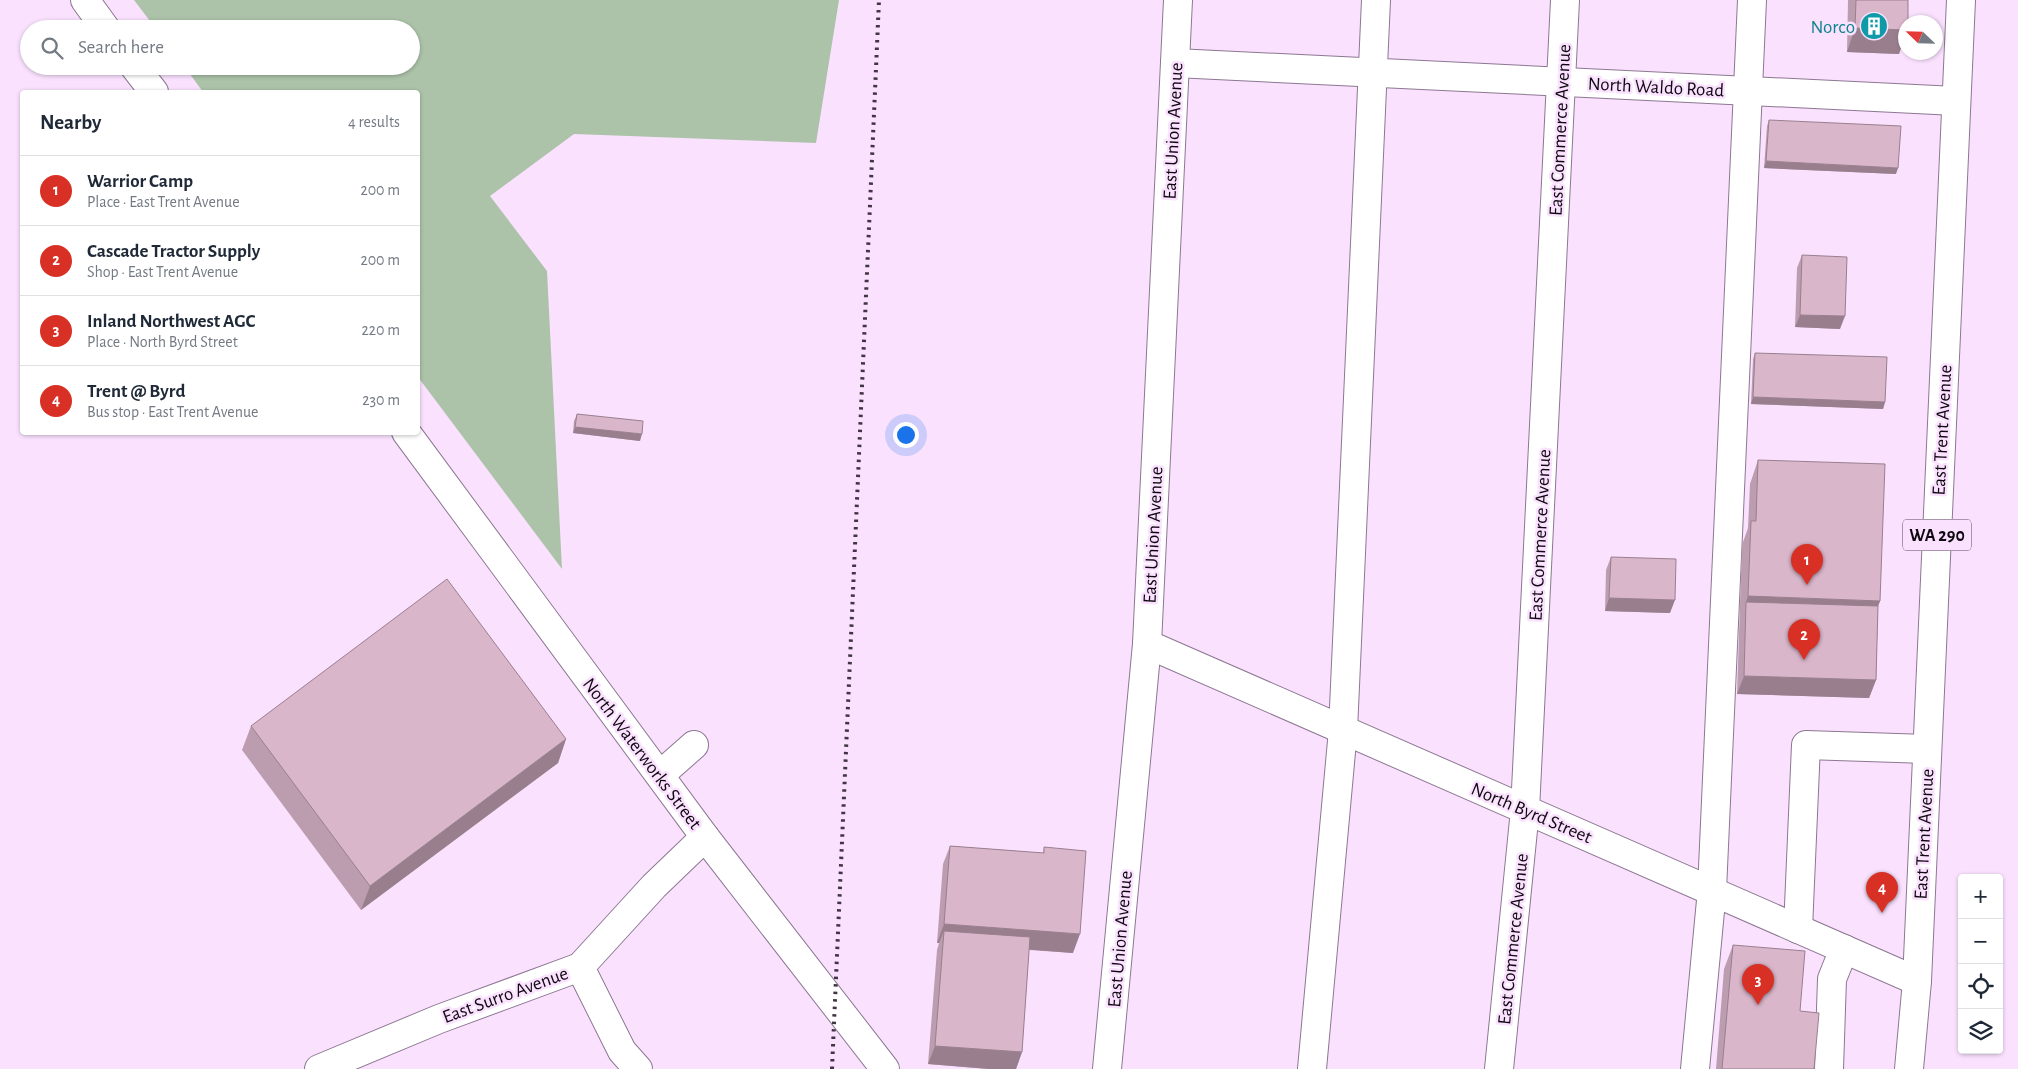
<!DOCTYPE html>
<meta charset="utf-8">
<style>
:root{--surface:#fff;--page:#f6f6f7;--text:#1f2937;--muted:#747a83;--line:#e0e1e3;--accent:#d93025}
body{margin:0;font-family:"Alegreya Sans",sans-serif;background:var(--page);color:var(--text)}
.controls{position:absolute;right:15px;bottom:15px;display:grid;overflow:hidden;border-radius:5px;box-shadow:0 1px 4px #0004}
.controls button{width:45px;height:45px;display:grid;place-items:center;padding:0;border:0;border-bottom:1px solid var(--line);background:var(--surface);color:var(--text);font:25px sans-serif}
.compass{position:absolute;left:1898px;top:15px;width:45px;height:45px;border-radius:50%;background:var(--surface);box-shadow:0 1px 4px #0004;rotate:293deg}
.you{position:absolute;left:905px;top:434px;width:18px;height:18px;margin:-12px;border:4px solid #fff;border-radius:50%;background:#1a73e8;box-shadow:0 0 0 8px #1a73e833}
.badge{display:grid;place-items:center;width:32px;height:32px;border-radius:50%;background:var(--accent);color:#fff;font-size:16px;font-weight:700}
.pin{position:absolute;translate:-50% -41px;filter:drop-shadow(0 1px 2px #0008)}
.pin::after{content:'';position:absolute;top:26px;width:18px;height:15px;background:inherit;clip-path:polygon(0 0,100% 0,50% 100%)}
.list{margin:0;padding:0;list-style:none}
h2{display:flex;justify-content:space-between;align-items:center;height:65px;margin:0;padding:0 20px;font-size:21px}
h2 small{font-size:16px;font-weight:400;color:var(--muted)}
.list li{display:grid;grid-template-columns:32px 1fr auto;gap:15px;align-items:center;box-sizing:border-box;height:70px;padding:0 20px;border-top:1px solid var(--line)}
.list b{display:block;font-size:19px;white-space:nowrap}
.list p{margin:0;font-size:16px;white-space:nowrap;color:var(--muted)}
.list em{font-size:16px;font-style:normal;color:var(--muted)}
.icon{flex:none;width:28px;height:28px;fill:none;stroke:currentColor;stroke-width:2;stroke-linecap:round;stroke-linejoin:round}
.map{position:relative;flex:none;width:2018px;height:1069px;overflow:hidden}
.search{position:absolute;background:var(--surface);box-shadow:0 1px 4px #0004;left:20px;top:20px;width:400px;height:55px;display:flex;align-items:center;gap:12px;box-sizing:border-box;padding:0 18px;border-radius:28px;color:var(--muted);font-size:19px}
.panel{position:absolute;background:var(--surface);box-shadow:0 1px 4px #0004;left:20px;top:90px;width:400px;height:345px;border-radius:5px}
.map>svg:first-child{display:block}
.green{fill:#acc3a9}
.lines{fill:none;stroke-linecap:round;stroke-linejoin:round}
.minor-casing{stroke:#8c7791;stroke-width:30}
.major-casing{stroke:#8c7791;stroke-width:30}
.minor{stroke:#fff;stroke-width:28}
.major{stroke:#fff;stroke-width:28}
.rail{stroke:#413543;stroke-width:4;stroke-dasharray:2.5 5;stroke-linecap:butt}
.wall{fill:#bb9daf}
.shaded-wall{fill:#997f8e}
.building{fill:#dab6cb;stroke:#997f8e}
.labels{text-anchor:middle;stroke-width:5;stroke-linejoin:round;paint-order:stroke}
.shield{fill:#fae2ff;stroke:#564958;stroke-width:1}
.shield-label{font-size:18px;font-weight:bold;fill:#100811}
.culture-label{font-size:19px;fill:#0d838f;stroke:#fae2ff;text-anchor:end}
.street-label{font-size:19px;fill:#100811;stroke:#fae2ff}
</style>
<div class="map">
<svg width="2018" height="1069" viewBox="0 0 2018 1069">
<rect width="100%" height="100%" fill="#fae2ff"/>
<path class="green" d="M134 0H839L816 143 574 134 490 196 547 271 562 569 418 377V92H203L184 66H411V29H156Z"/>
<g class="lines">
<g class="minor-casing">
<g id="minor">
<path d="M85 0 106 29"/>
<path d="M1175 63 1956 101"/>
<path d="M134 66 154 92"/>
<path d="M406 432 705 837 885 1069"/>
<path d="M1147 644 1917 981"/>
<path d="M660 775 694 745"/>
<path d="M1798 929 1806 745 1927 749"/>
<path d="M580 967 622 1051 638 1069"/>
<path d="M319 1069 439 1019 580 967 654 886 705 837"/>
<path d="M1107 1069 1147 644 1178 0"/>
<path d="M1312 1069 1343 730 1376 0"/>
<path d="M1499 1069 1525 810 1565 0"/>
<path d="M1695 1069 1712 890 1752 0"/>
<path d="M1829 1069 1832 979 1844 949"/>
</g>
</g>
<g class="major-casing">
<path id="major" d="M1909 1069 1917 981 1961 0"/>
</g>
<use href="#minor" class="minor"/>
<use href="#major" class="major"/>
<path class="rail" d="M832 1069 879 0"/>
</g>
<g class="wall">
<path d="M1848 0H1908L1899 54 1847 52Z"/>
<path d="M1769 120 1896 174 1764 168 1767 126Z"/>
<path d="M1802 255 1840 329 1795 327 1797 268Z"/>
<path d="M1755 353 1885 402 1883 409 1751 404 1753 359Z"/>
<path d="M577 414 640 441 573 433 574 421Z"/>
<path d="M1758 460 1880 601 1878 606 1876 680 1869 698 1737 694 1742 545 1748 528 1750 484Z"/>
<path d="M1611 557 1670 613 1605 611 1606 570Z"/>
<path d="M251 726 566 739 558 763 361 910 242 750Z"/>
<path d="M950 846 1043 853 1044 847 1073 953 1029 950 1022 1052 1016 1069H989L928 1064 937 950 939 943H937L943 864Z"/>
<path d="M1733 945 1800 1011 1814 1069H1716L1724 969Z"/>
</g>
<g class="shaded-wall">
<path d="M1855 28 1906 30V35L1899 54 1847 52Z"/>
<path d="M1766 161 1898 168 1896 174 1764 168Z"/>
<path d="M1800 315 1845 316 1840 329 1795 327Z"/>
<path d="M1753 397 1885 402 1883 409 1751 404Z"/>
<path d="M575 427 642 434 640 441 573 433Z"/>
<path d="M1748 596 1880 601 1871 625 1746 602Z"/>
<path d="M1609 598 1675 600 1670 613 1605 611Z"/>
<path d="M1744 676 1876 680 1869 698 1737 694Z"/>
<path d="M566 739 558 763 361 910 370 886Z"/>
<path d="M944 924 1080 934 1073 953 943 943 944 931 939 943H937Z"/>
<path d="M935 1046 1022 1052 1016 1069H989L928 1064Z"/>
</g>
<g class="building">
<path d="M1856 0H1908V22H1906V30L1855 28Z"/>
<path d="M1769 120 1901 126 1898 168 1766 161Z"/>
<path d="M1802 255 1847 257 1845 316 1800 315Z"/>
<path d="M1755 353 1887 357 1885 402 1753 397Z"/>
<path d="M577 414 643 421 642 434 575 427Z"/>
<path d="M1758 460 1885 464 1880 601 1748 596 1751 521H1756Z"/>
<path d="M1611 557 1676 559 1675 600 1609 598Z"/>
<path d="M447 579 566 739 370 886 251 726Z"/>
<path d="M1746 602 1878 606 1876 680 1744 676Z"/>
<path d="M950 846 1044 853V847L1086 851 1080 934 944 924Z"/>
<path d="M944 931 1030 937 1022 1052 935 1046Z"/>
<path d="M1733 945 1805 951 1800 1011 1819 1013 1814 1069H1722Z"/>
</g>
<defs>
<g id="building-disc" transform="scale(1.4375)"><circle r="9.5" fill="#0f9aa8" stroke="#fae2ff"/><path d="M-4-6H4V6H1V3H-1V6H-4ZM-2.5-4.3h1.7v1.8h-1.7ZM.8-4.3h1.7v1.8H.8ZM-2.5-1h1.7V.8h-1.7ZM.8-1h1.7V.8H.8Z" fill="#fff"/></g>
</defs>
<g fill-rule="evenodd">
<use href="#building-disc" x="1874" y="26"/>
</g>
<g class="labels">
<rect class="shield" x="1903" y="519.5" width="68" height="31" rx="4"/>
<g class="shield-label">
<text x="1937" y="541">WA 290</text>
</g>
<g class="culture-label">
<text x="1855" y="33">Norco</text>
</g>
<g class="street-label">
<text transform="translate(1656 86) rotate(3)" y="7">North Waldo Road</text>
<text transform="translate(1559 130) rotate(-87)" y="7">East Commerce Avenue</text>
<text transform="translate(1172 131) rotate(-87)" y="7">East Union Avenue</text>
<text transform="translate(1941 430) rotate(-87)" y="7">East Trent Avenue</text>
<text transform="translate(1152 535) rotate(-87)" y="7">East Union Avenue</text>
<text transform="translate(1539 535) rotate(-87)" y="7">East Commerce Avenue</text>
<text transform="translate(643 753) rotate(53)" y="7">North Waterworks Street</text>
<text transform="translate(1532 812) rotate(23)" y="7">North Byrd Street</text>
<text transform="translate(1923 834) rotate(-87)" y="7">East Trent Avenue</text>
<text transform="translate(1119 939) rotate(-85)" y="7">East Union Avenue</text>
<text transform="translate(1512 939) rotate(-84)" y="7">East Commerce Avenue</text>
<text transform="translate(505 994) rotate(-20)" y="7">East Surro Avenue</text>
</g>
</g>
</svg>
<div class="controls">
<button>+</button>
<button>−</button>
<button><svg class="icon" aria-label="locate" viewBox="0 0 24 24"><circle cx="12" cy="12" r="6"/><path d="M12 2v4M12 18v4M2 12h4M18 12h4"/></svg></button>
<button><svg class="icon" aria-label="layers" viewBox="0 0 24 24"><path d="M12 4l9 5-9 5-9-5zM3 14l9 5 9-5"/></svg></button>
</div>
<svg class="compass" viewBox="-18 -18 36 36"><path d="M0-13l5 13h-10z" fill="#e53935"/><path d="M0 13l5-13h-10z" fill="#747a83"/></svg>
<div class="you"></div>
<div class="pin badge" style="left:1807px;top:585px">1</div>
<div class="pin badge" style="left:1804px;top:660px">2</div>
<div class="pin badge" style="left:1758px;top:1005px">3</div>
<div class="pin badge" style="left:1882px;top:913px">4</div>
<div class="search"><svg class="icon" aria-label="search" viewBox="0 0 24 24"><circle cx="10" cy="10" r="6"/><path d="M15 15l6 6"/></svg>Search here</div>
<section class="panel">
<h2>Nearby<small>4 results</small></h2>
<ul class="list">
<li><span class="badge">1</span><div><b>Warrior Camp</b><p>Place · East Trent Avenue</p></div><em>200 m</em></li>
<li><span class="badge">2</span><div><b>Cascade Tractor Supply</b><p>Shop · East Trent Avenue</p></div><em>200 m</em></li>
<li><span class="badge">3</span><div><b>Inland Northwest AGC</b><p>Place · North Byrd Street</p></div><em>220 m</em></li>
<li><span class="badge">4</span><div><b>Trent @ Byrd</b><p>Bus stop · East Trent Avenue</p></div><em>230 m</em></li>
</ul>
</section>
</div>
